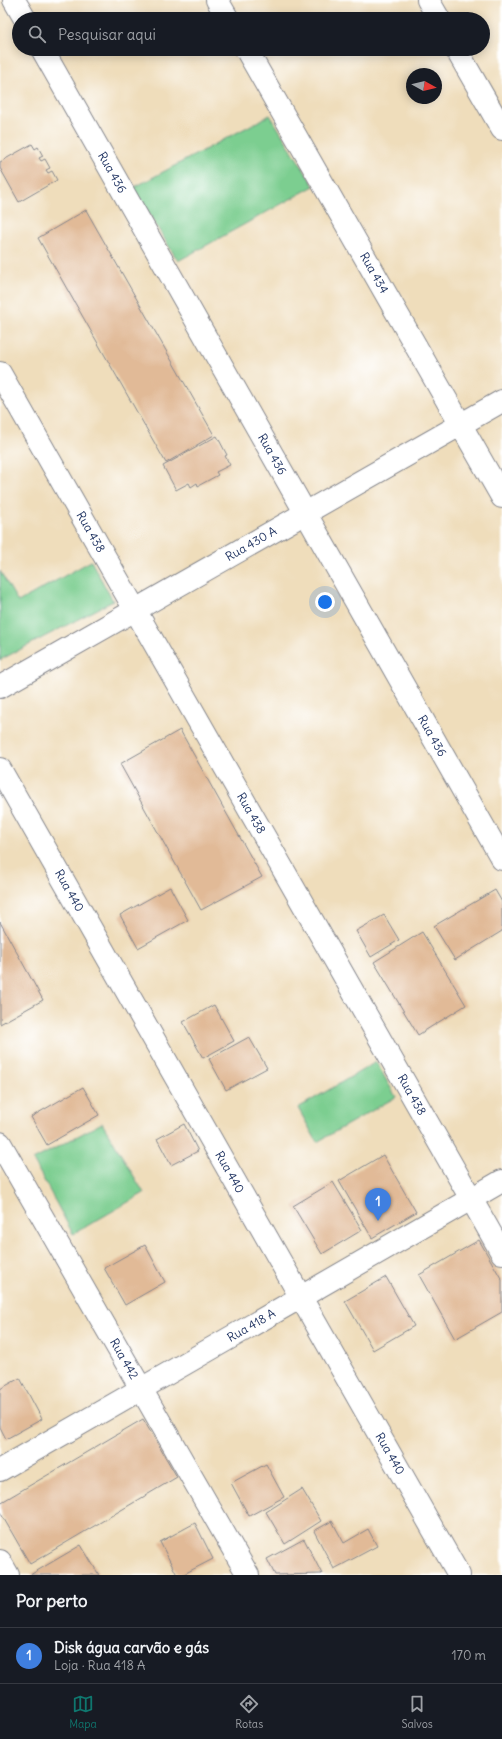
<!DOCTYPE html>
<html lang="pt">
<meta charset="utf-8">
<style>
:root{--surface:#171b24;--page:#242831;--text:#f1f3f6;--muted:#9ea1a6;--line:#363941;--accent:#0f766e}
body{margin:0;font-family:Delius,sans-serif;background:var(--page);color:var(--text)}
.compass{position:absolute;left:406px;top:68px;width:36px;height:36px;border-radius:50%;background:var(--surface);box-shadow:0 2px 10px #0003;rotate:98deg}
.you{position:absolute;left:325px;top:602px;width:14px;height:14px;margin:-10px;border:3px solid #fff;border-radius:50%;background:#1a73e8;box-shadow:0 0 0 6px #1a73e833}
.badge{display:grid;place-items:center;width:26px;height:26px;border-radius:50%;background:var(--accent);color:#fff;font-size:13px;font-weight:700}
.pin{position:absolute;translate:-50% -33px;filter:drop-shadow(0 1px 2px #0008)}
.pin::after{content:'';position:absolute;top:21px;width:14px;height:12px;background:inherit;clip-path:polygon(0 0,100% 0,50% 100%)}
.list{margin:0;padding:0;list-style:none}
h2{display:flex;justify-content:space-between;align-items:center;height:52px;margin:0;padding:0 16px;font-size:17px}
h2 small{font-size:13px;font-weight:400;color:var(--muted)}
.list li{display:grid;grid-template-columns:26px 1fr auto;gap:12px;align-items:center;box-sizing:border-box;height:56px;padding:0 16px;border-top:1px solid var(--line)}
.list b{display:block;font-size:15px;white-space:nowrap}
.list p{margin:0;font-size:13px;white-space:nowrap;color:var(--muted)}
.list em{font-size:13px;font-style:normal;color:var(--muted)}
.icon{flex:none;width:22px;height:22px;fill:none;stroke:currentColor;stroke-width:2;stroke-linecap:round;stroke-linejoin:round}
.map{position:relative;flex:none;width:502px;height:1575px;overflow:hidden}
.search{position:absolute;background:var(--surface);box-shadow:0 2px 10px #0003;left:12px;right:12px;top:12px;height:44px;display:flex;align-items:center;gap:10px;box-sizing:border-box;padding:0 14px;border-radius:22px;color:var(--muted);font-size:15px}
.sheet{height:108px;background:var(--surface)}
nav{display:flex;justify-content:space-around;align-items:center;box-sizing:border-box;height:56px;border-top:1px solid var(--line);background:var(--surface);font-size:11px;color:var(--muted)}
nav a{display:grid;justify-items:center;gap:2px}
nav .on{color:var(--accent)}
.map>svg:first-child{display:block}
.green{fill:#7cce90;stroke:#4c7e77}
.building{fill:#e1ba97}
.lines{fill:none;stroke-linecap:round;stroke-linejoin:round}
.minor-casing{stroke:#85868c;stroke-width:24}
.major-casing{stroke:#85868c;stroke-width:24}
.minor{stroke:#fff;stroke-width:22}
.major{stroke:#fff;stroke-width:22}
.labels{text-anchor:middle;stroke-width:3.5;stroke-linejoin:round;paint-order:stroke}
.street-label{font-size:12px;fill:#1b2f5e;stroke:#fff}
</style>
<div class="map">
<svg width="502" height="1575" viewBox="0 0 502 1575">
<rect width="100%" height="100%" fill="#fff"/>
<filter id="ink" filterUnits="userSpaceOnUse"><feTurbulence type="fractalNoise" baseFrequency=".025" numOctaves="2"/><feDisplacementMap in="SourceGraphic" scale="8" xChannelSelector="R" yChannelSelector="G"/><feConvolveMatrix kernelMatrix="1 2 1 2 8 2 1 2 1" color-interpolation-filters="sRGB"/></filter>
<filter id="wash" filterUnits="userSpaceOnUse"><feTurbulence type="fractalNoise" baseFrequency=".012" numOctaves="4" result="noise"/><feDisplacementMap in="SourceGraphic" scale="16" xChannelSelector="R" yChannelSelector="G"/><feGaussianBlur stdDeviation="0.9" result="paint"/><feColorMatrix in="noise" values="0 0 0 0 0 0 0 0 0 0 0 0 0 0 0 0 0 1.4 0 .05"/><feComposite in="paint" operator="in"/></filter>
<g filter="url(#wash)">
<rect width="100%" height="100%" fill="#efddbb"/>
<g class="green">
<path d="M270 115 314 186 178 261 133 188Z"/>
<path d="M91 561 113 601 0 660V571L18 602Z"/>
<path d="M376 1062 396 1097 317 1142 298 1108Z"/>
<path d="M102 1123 144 1193 73 1234 33 1160Z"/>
</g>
<g id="blocks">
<g class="building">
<path d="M32 144 35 149 38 147 43 156 39 158 41 161 45 159 50 168 46 170 48 173 52 171 57 180 19 202 0 168V162Z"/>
<path d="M86 210 214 435 166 463 38 238Z"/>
<path d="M217 436 227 455 225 456 230 465 216 472 218 475 198 486 197 483 191 487 189 483 176 490 163 466Z"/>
<path d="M180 730 262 877 201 910 120 764Z"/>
<path d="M170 887 188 920 138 948 120 915Z"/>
<path d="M495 890 502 902V931L455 960 434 926Z"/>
<path d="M384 915 399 940 371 957 356 931Z"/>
<path d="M0 922 43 1000 0 1024Z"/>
<path d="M422 932 466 1005 418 1035 374 962Z"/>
<path d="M214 1005 234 1041 203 1058 183 1022Z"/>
<path d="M249 1037 267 1068 226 1090 209 1059Z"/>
<path d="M83 1087 99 1115 47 1145 31 1117Z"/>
<path d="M184 1124 198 1151 171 1165 157 1139Z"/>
<path d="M383 1155 416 1212 372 1238 339 1181Z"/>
<path d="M333 1182 362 1230 322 1254 293 1206Z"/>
<path d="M479 1240 502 1280V1312L455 1339 419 1275Z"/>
<path d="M145 1245 165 1282 125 1305 104 1268Z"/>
<path d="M386 1277 414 1326 373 1350 345 1301Z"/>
<path d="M20 1378 42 1419 6 1439 0 1427V1389Z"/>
<path d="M143 1419 177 1477 30 1564 0 1512V1503Z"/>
<path d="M266 1464 284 1497 249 1516 231 1483Z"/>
<path d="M302 1489 321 1521 285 1544 266 1512Z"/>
<path d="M332 1521 344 1543 368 1529 377 1546 334 1569 314 1531Z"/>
<path d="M195 1523 213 1559 182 1575H177L160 1542Z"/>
<path d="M304 1539 322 1574 275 1575 267 1559Z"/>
<path d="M81 1545 99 1575H30Z"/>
</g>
</g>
</g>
<g filter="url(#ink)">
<use href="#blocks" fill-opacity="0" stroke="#85868c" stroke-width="1"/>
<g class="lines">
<g class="minor-casing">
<g id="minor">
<path d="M14 0 25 19"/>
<path d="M217 0 228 19"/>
<path d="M428 0 439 19"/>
<path id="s1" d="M42 49 502 859"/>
<path id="s2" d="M246 49 502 497"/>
<path d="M456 49 502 129"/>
<path id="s3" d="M0 373 502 1253"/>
<path id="s4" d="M0 687 502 401"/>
<path id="s5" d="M0 1143 248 1575"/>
<path d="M301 1297 502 1181"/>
<path d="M0 1561 8 1575"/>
</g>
</g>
<g class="major-casing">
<g id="major">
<path id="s6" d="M0 769 459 1575"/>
<path id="s7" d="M0 1470 301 1297"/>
</g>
</g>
<use href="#minor" class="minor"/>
<use href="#major" class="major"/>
</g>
</g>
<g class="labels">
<g class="street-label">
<text dy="4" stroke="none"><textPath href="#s1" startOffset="142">Rua 436</textPath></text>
<text dy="4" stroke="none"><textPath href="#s2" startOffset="258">Rua 434</textPath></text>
<text dy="4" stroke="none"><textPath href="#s1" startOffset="466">Rua 436</textPath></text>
<text dy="4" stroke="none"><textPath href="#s3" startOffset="183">Rua 438</textPath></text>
<text dy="4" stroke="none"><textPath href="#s4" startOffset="289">Rua 430 A</textPath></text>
<text dy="4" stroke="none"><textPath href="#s1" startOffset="790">Rua 436</textPath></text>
<text dy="4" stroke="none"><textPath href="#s3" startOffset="507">Rua 438</textPath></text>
<text dy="4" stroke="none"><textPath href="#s6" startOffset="140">Rua 440</textPath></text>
<text dy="4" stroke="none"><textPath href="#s3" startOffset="831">Rua 438</textPath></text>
<text dy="4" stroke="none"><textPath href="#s6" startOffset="464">Rua 440</textPath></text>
<text dy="4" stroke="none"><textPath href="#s7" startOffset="290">Rua 418 A</textPath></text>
<text dy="4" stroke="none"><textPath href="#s5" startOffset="249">Rua 442</textPath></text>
<text dy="4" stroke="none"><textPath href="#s6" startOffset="788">Rua 440</textPath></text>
</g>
</g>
</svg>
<svg class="compass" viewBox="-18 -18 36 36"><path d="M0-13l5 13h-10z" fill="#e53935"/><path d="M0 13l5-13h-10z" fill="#9ea1a6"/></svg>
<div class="you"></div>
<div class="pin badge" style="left:378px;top:1221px;background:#3f7fe0">1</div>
<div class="search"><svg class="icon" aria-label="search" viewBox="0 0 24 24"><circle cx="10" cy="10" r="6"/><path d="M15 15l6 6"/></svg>Pesquisar aqui</div>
</div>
<section class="sheet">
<h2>Por perto<small></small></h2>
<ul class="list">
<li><span class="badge" style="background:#3f7fe0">1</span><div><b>Disk água carvão e gás</b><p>Loja · Rua 418 A</p></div><em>170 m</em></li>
</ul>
</section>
<nav>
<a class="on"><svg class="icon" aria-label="map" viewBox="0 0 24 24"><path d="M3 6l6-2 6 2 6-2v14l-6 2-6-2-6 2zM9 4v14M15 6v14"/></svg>Mapa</a>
<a><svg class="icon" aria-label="directions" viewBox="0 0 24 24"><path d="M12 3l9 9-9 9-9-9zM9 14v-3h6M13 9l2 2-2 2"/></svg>Rotas</a>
<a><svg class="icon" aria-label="saved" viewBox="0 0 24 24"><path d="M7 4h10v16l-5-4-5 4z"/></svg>Salvos</a>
</nav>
